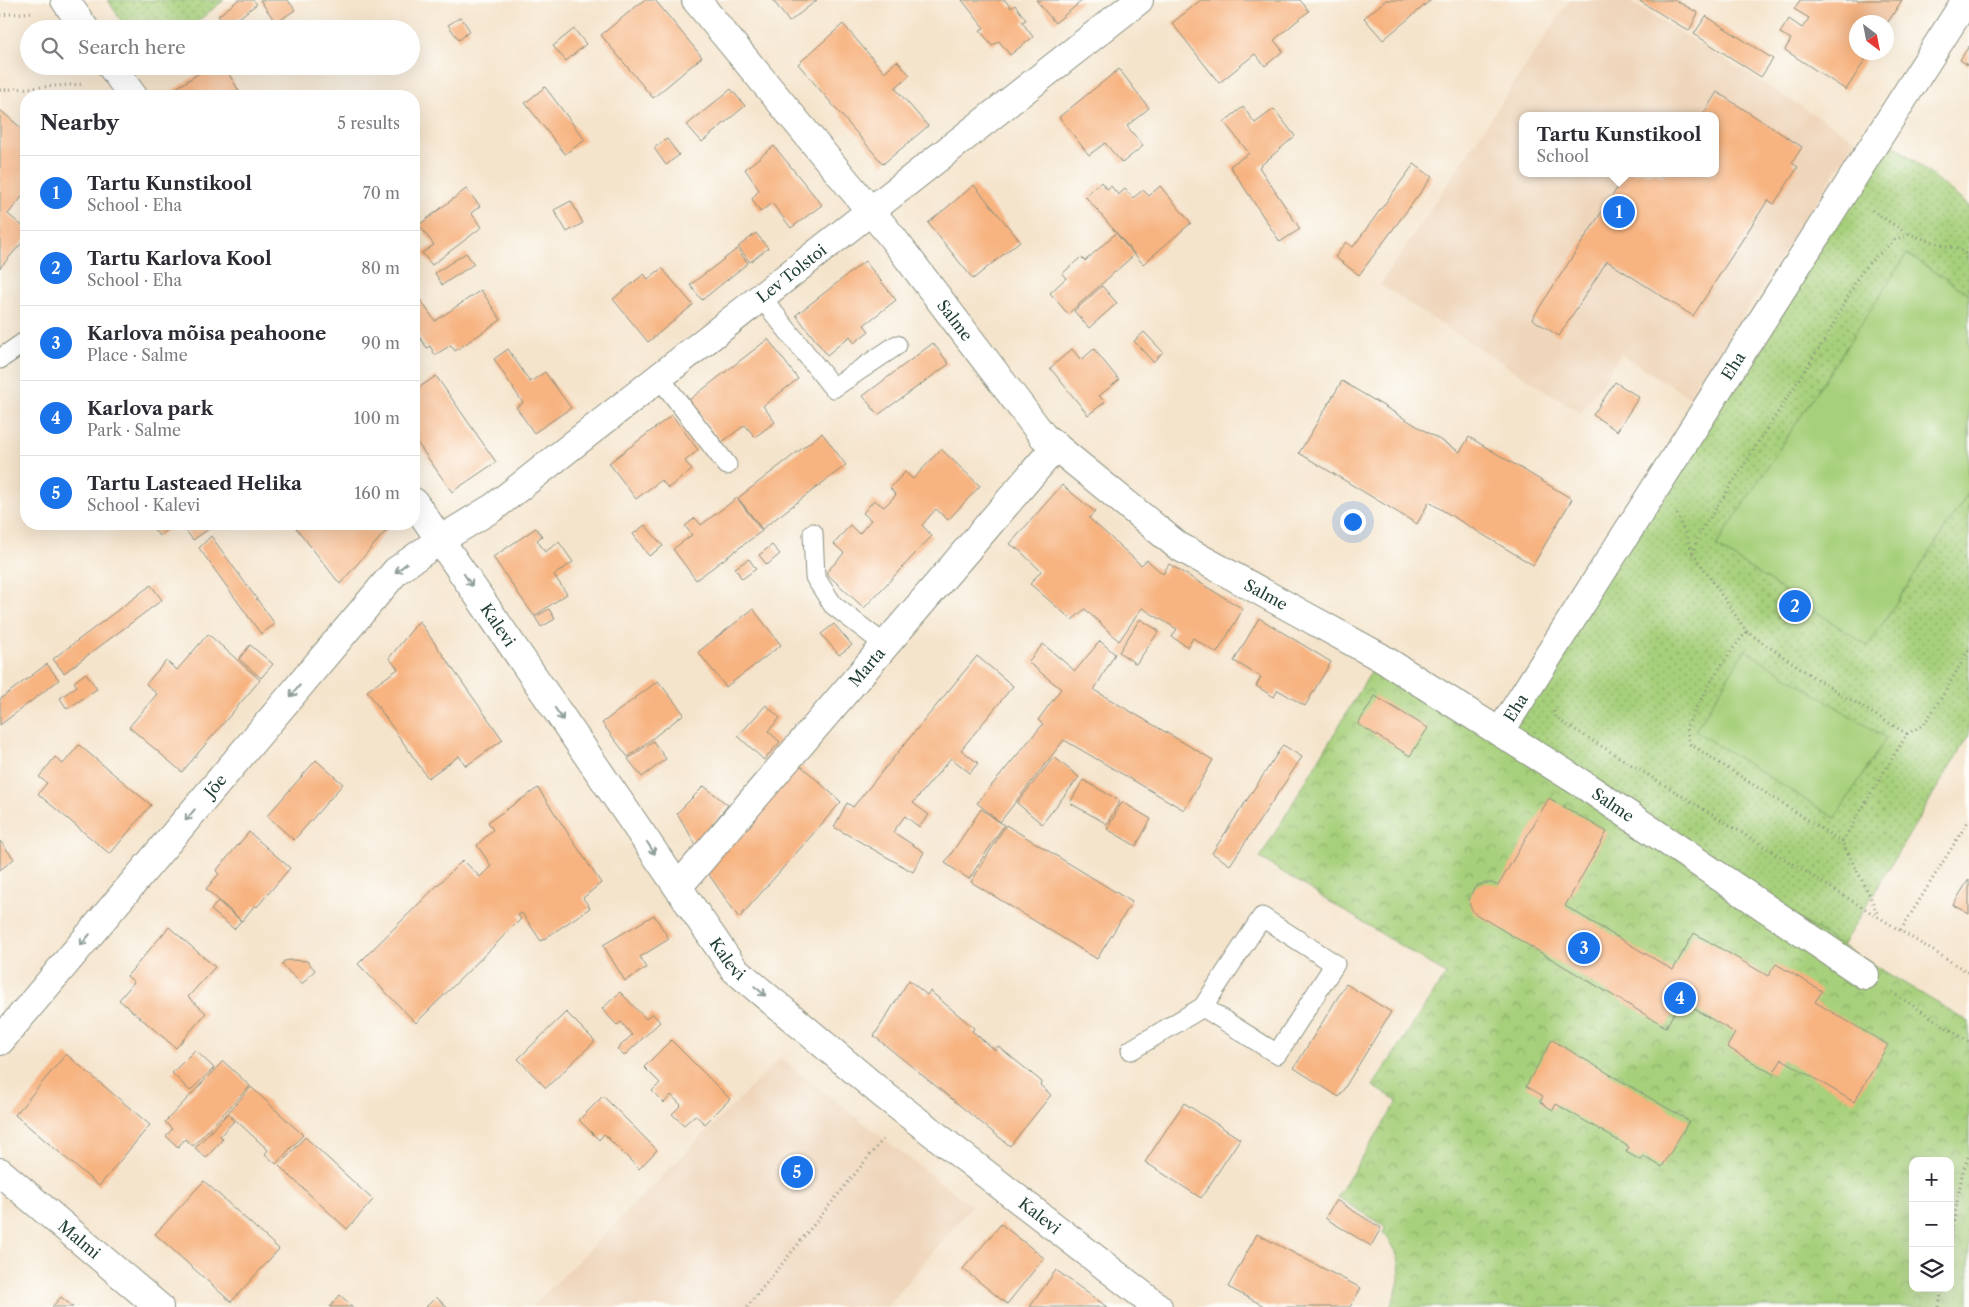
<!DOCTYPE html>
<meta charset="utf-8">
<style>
:root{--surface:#fff;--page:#f2f2f3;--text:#2b2b33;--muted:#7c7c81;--line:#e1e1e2;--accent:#1a73e8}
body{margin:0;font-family:"Libre Caslon Text",serif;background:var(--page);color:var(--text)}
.controls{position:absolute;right:15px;bottom:15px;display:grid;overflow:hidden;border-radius:10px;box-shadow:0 5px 20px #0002}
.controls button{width:45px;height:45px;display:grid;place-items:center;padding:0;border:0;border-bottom:1px solid var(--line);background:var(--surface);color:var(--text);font:25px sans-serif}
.compass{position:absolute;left:1849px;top:15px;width:45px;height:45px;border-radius:50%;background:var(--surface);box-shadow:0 5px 20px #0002;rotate:148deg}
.you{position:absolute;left:1352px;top:521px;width:18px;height:18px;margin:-12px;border:4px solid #fff;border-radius:50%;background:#1a73e8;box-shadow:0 0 0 8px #1a73e833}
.badge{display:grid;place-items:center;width:32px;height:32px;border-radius:50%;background:var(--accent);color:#fff;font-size:16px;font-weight:700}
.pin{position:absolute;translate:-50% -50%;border:2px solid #fff;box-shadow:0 1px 5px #0006}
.popup{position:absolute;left:1519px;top:112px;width:200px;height:65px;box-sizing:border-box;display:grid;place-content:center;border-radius:10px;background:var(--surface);filter:drop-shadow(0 1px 4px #0005);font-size:16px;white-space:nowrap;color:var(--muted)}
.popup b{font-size:19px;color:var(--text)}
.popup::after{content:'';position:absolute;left:50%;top:100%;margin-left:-10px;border:10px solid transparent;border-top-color:var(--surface)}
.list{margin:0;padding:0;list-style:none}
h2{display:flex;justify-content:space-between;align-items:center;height:65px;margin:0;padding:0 20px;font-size:21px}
h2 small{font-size:16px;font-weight:400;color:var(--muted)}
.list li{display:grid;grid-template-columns:32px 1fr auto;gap:15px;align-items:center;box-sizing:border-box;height:75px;padding:0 20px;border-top:1px solid var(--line)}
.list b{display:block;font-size:19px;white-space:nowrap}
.list p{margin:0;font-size:16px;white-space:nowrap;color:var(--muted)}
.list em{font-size:16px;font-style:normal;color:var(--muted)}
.icon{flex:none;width:28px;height:28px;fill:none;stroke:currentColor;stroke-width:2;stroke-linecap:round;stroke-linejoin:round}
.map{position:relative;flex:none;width:1969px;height:1307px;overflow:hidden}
.search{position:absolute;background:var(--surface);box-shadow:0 5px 20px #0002;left:20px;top:20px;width:400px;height:55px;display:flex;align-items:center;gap:12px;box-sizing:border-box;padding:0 18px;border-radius:28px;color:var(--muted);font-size:19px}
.panel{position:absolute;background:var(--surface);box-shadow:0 5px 20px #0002;left:20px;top:90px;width:400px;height:440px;border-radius:20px}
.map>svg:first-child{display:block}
.built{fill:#efd6bb;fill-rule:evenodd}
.grass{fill:url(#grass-dots);stroke:#638658}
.park{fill:url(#park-crowns);stroke:#638658;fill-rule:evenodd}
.pitch{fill:#a7d07c;stroke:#638658}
.building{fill:#f7b380}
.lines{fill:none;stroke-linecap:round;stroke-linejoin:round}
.service-casing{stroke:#8a9080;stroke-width:21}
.minor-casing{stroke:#8a9080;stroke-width:30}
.tertiary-casing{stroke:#8a9080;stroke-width:30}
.path{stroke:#8a9080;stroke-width:3;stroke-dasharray:1 4;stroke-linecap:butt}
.service{stroke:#fff;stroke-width:19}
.minor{stroke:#fff;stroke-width:28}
.tertiary{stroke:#fff;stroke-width:28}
.oneway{stroke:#8f9e9a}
.labels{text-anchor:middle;stroke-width:5;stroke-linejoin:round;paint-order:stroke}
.street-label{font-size:16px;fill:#1f3d34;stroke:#fdfcf7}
</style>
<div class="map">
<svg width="1969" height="1307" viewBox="0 0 1969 1307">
<defs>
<pattern id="grass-dots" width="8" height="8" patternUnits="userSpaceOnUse" patternTransform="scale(1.25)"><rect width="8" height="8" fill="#a7d07c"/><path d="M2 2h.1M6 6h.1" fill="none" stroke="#87aa66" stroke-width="1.8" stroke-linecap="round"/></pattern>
<pattern id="park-crowns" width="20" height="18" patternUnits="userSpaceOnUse" patternTransform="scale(1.25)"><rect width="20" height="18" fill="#a7d07c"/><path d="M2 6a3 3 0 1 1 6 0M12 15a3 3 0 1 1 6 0" fill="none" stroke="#87aa66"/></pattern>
</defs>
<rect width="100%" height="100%" fill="#fdfcf7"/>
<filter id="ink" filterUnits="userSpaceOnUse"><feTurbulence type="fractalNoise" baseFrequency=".02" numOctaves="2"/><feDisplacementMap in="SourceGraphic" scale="10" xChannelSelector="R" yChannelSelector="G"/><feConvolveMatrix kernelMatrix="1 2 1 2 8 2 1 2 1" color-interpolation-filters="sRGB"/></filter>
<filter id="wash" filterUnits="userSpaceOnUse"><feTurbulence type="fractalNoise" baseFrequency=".0096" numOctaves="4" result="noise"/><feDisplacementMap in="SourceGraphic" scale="20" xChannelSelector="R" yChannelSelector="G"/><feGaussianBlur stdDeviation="1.12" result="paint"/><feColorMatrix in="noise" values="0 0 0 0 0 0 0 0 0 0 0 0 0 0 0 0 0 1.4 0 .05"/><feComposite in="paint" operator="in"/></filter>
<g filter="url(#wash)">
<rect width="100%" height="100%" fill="#f5e4cc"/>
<g class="built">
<path d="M1570 0H1627L1856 140 1690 398 1621 354 1581 413 1380 285ZM1523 116H1715V173H1523Z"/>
<path d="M780 1058 971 1206 887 1307H532Z"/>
</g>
<g class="grass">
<path d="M108 0H224L188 29H126Z"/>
<path d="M1880 133 1969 206V735L1842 946 1500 732Z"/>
</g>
<path class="park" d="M1380 657 1842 946 1969 1022V1307H1390C1403 1278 1405 1259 1384 1233L1385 1226 1337 1197 1398 1101 1373 1086 1446 974 1260 858ZM1913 1161H1950V1288H1913Z"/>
<g class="pitch">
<path d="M1907 254 1969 294V492L1868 646 1716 546Z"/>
<path d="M1745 650 1886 738 1835 818 1695 731Z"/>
</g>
<g id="blocks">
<g class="building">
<path d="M238 0H253L257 4 227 27 218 16Z"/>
<path d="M260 0H288L295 10 276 23Z"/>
<path d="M644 0H655L702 57 653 98 601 35Z"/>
<path d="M773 0H817L789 22Z"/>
<path d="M962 0H1005L1011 8 1015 5 1026 20 1022 22 1033 37 1010 55 999 41 992 46 980 30 984 28Z"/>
<path d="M1036 0H1083L1055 23Z"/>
<path d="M1201 0H1300L1309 11 1274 40 1283 51 1265 66 1255 54 1219 83 1172 23Z"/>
<path d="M1386 0H1431L1383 40 1364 18Z"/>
<path d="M1638 0H1675L1698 13 1689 31Z"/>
<path d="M1800 0H1902L1888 22H1856V52H1870L1846 90 1785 50 1791 39 1780 33 1789 19 1802 28 1809 18 1794 9Z"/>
<path d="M1706 16 1773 59 1761 77 1694 34Z"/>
<path d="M461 17 470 31 459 40 448 25Z"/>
<path d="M843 24 884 72 897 61 910 75 895 88 928 126 883 164 798 64Z"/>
<path d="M574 29 586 44 566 61 553 46Z"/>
<path d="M1969 46V66L1960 60Z"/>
<path d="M210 66H224L242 96H176L172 91Z"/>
<path d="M1119 69 1149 108 1127 126 1143 146 1122 163 1105 143 1089 155 1059 117Z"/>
<path d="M545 87 585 140 565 154 525 103Z"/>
<path d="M731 89 745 106 702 142 687 125Z"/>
<path d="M1717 92 1802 147 1792 163 1798 167 1774 204 1768 200 1693 316 1607 261 1559 336 1532 319 1627 173H1657L1662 177 1665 173H1715V116H1702Z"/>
<path d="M1243 107 1255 123 1274 109 1295 136 1259 167 1300 229 1280 242 1230 166 1249 153 1224 122Z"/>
<path d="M0 110 26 132V192L8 214 26 229V238L0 268Z"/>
<path d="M667 139 679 155 666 165 654 148Z"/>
<path d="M774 146 822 205 791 228 772 203 760 212 752 199 759 190 745 169Z"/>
<path d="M1414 164 1432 177 1359 275 1335 257 1346 242 1353 247Z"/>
<path d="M1101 182 1107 189 1111 186 1118 195 1125 189 1133 198 1143 190 1149 196 1160 186 1191 223 1143 264 1085 196Z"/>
<path d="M974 185 1020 241 973 279 928 223Z"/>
<path d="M466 189 480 206 471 213 482 227 432 265 422 253 434 245 419 225Z"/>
<path d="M571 201 583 223 567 232 554 210Z"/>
<path d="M756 233 768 248 750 262 738 247Z"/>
<path d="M1116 233 1134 255 1068 314 1050 293 1066 278 1062 274 1081 257 1085 261Z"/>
<path d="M737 249 748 263 702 300 690 285Z"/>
<path d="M466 253 474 264 442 285 435 273Z"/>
<path d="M865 261 896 300 864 325 869 331 854 343 850 336 827 355 796 315Z"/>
<path d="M662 268 693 305 648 342 613 299 644 274 648 279Z"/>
<path d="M1102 286 1117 303 1089 328 1074 311Z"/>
<path d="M481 290 501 320 455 351 451 345 435 355 430 346 427 348 414 329V302L419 298 435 321Z"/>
<path d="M1144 332 1163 352 1153 362 1134 341Z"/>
<path d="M768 339 798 379 763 406 775 422 755 437 745 425 722 442 689 400Z"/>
<path d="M933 343 949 364 878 415 863 396Z"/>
<path d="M508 349 530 382 545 372 571 408 534 433 516 407 523 403 494 359Z"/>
<path d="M1072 349 1081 360 1094 349 1119 380 1099 396 1105 402 1088 415 1050 368Z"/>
<path d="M436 376 496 462 452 492 414 438V391Z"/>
<path d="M1342 381 1460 452 1469 437 1572 499 1533 565 1429 502 1417 524 1299 453Z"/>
<path d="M1615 382 1639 397 1617 431 1593 415Z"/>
<path d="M672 415 698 450 685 461 692 470 668 488 661 480 636 499 609 463Z"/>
<path d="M822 433 846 465 762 529 738 498Z"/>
<path d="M941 449 980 486 948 520 936 509 922 525 932 536 864 608 826 573 844 553 834 544 850 525 859 534 871 520 863 513 874 500 884 507 896 495 890 488 905 472 913 479Z"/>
<path d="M1062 485 1095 512 1089 518 1141 565 1147 560 1163 574 1169 564 1243 609 1217 653 1193 638 1188 647 1172 637 1177 629 1142 608 1119 641 1085 609 1072 620 1030 584 1041 571 1020 551 1010 544Z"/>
<path d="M737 498 762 531 696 580 673 549 692 535 685 526 695 518 701 525Z"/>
<path d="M150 524H176L159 536Z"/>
<path d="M184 524H216L193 540 182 525Z"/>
<path d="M293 524H392L340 584Z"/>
<path d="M645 525 663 546 649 556 633 534Z"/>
<path d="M536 528 542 536 537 540 545 552 559 542 573 562 554 575 567 594 534 616 493 557Z"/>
<path d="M211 536 275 624 261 634 199 548Z"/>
<path d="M772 545 780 554 767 565 759 555Z"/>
<path d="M749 559 756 569 742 579 735 568Z"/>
<path d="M151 585 162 600 64 673 53 659Z"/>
<path d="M549 609 555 619 541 627 535 617Z"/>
<path d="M753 609 781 645 726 687 698 652Z"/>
<path d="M1259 618 1331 662 1305 706 1278 690 1274 697 1256 686 1261 677 1234 661Z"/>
<path d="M1140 619 1159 631 1136 664 1119 652Z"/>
<path d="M419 621 503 740 466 766 459 756 428 778 367 691 398 669 389 658Z"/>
<path d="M834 624 852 645 839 655 821 634Z"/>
<path d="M208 634 260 680 182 772 129 727 157 694 146 684 166 661 177 670Z"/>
<path d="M1100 641 1115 654 1094 690 1213 760 1184 810 1064 740 1000 822 977 803 1043 724 1038 720 1061 689 1028 662 1043 644 1075 671Z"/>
<path d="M250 645 273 664 261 678 239 659Z"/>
<path d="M977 656 1013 686 961 750 978 763 970 773 951 758 913 803 929 815 919 827 905 816 893 832 924 852 913 872 834 827 847 803 853 807Z"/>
<path d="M47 664 59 680 0 725V699Z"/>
<path d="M86 673 97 689 67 709 60 698 77 686 74 682Z"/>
<path d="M658 681 684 714 628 757 602 723Z"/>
<path d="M1375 696 1428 728 1410 756 1358 724Z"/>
<path d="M766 705 780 718 768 731 780 742 764 760 738 736Z"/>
<path d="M653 741 666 759 642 777 628 759Z"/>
<path d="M79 745 151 805 110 854 38 794 47 783 39 777 55 757 63 764Z"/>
<path d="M1283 745 1302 757 1230 865 1212 853Z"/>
<path d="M1054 757 1079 777 1042 824 1017 803Z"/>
<path d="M316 760 343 784 294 840 267 816Z"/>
<path d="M798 763 841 802 739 918 705 869Z"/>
<path d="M1083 780 1120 801 1107 824 1070 803Z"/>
<path d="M704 786 728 805 696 845 677 813Z"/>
<path d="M538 788 601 883 583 898 590 908 541 941 522 913 518 915 521 919 416 1023 358 964 463 860 480 877 491 866 477 845 493 830 488 822Z"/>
<path d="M1549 798 1607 832 1565 906 1673 970 1694 933 1768 976 1776 964 1822 991 1815 1002 1888 1045 1854 1102 1782 1059 1773 1074 1727 1047 1735 1033 1681 1001 1666 1027 1474 913 1470 906 1469 899 1472 892 1476 886 1484 883H1492L1498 886Z"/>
<path d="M1122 802 1151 819 1136 846 1107 829Z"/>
<path d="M981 809 1004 825 969 879 945 863Z"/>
<path d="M1006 825 1132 902 1097 959 971 882Z"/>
<path d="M249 832 290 868 257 907 255 905 242 921 206 889 219 874 216 871Z"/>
<path d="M0 841 14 859 0 870Z"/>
<path d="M1969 879V914L1953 905Z"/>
<path d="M218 901 241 921 234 929 211 910Z"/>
<path d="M654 915 669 939 640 957 646 968 625 981 603 945Z"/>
<path d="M169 927 215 967 188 997 206 1013 176 1048 119 1000 134 982 127 976Z"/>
<path d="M291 960 307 961 315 970 302 984 282 965 284 961Z"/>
<path d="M909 980 927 995 930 991 974 1028 972 1031 995 1050 998 1046 1042 1082 1040 1085 1051 1095 1010 1146 874 1036Z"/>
<path d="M1346 984 1391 1012 1339 1097 1294 1068Z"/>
<path d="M620 992 646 1019 652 1013 660 1022 624 1056 617 1049 632 1035 621 1022 617 1025 602 1009Z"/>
<path d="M566 1012 595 1041 546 1088 518 1059Z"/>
<path d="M671 1040 730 1099 705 1124 695 1115 684 1125 672 1114 681 1105 671 1095 664 1103 652 1091 660 1083 644 1067Z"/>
<path d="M1552 1040 1689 1121 1662 1167 1643 1156 1640 1160 1626 1152 1629 1147 1556 1104 1553 1110 1540 1102 1543 1096 1526 1086Z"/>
<path d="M195 1050 214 1068 190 1091 172 1073Z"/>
<path d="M66 1054 150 1125 99 1186 15 1115Z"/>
<path d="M223 1061 250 1086 193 1146 185 1139 178 1147 166 1136 172 1129 165 1122Z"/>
<path d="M251 1087 303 1135 276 1164 265 1154 268 1150 228 1113Z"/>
<path d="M603 1096 657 1150 639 1169 604 1134 599 1140 579 1120Z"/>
<path d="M1184 1103 1240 1139 1201 1198 1145 1162Z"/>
<path d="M227 1114 234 1121 220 1136 223 1139 206 1158 195 1148Z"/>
<path d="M305 1137 373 1200 347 1229 279 1166Z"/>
<path d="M204 1181 279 1249 231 1302 155 1234Z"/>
<path d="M1336 1200 1381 1228 1371 1246 1325 1218Z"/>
<path d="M1001 1224 1044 1258 1007 1304 963 1269Z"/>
<path d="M1257 1234 1361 1288 1350 1307H1266L1228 1287Z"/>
<path d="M1056 1270 1107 1307H1030Z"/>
<path d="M340 1295 353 1307H330Z"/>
<path d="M61 1297 73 1307H52Z"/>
<path d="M436 1297 447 1307H426Z"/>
</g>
</g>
</g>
<g filter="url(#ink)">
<use href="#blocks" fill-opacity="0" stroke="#8a9080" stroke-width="1"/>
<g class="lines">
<g class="service-casing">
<g id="service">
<path d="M761 297 833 388 897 345"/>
<path d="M0 359 26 341"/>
<path d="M659 377 727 465"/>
<path d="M813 533 815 577 833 605 885 645"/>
<path d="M1131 1050 1203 1007 1262 917 1335 964 1277 1054 1203 1007"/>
</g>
</g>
<g class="minor-casing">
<g id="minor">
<path id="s1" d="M696 0 892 237 1043 436 1178 546 1380 657 1587 787 1865 975"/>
<path id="s2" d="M1500 732 1966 0"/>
<path id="s3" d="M678 887 1056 446"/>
<path id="s4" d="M0 1041 396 571 440 540 494 507 1139 0"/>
<path id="s5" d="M0 1172 159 1307"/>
</g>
</g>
<g class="tertiary-casing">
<g id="tertiary">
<path d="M65 0 85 29"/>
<path d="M111 66 133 96"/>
<path id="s6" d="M414 502 734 969 885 1096 1158 1307"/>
</g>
</g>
<g class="path">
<path d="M0 15 33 12"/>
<path d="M0 90 84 84"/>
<path d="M1872 210 1908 234"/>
<path d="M1677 514 1693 553"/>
<path d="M1747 632 1693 553 1698 536 1827 336 1858 277 1868 264 1896 239 1909 234 1962 251 1969 257"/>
<path d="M1554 711 1556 717 1564 723 1969 973"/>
<path d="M1907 734 1924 724 1942 697 1969 649"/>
<path d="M1842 842 1690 744 1686 728C1703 695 1722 659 1747 632L1818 680 1907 734 1842 842 1870 896 1878 915"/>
<path d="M1901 930 1969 820"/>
<path d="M1892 992 1969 1042"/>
<path d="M1950 1241 1962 1175 1969 1154"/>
<path d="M747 1307 884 1138"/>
<path d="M1939 1307 1942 1288"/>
</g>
<use href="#service" class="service"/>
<use href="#minor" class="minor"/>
<use href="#tertiary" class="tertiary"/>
</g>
<defs><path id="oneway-shaft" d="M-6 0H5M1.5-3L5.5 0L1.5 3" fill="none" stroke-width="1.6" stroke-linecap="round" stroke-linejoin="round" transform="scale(1.25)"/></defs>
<g class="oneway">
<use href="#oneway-shaft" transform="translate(401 568) rotate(142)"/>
<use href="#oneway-shaft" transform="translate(468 580) rotate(56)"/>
<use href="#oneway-shaft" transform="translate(295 691) rotate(130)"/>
<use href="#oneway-shaft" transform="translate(559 714) rotate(56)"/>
<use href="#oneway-shaft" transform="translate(190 815) rotate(130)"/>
<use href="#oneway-shaft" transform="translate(651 848) rotate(56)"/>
<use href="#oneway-shaft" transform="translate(85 940) rotate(130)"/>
<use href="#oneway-shaft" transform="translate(760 991) rotate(40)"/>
</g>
</g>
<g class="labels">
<g class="street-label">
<text dy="6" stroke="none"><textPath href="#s4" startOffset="1110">Lev Tolstoi</textPath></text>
<text dy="6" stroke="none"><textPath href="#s1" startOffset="412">Salme</textPath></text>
<text dy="6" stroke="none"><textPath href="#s2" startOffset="434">Eha</textPath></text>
<text dy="6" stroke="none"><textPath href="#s1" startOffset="832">Salme</textPath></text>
<text dy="6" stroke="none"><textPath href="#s6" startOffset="149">Kalevi</textPath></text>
<text dy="6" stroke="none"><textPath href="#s3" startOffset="290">Marta</textPath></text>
<text dy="6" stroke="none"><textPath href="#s2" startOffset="29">Eha</textPath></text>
<text dy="6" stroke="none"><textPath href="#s4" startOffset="334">Jõe</textPath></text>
<text dy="6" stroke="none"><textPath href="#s1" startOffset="1238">Salme</textPath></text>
<text dy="6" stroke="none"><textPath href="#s6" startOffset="554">Kalevi</textPath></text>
<text dy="6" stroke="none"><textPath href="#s6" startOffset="959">Kalevi</textPath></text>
<text dy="6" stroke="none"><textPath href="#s5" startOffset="104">Malmi</textPath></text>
</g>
</g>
</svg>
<div class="controls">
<button>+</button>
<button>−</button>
<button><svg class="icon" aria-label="layers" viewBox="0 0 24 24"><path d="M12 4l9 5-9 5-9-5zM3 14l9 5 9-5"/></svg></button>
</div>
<svg class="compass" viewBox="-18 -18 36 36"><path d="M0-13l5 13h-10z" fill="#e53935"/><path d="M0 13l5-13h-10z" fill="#7c7c81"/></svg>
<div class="you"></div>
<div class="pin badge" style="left:1619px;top:212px">1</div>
<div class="popup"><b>Tartu Kunstikool</b>School</div>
<div class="pin badge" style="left:1795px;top:606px">2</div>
<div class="pin badge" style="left:1584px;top:948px">3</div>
<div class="pin badge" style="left:1680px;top:998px">4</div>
<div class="pin badge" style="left:797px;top:1172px">5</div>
<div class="search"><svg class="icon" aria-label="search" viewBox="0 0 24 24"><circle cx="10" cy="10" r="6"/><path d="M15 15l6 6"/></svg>Search here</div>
<section class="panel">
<h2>Nearby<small>5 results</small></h2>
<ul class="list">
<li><span class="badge">1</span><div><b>Tartu Kunstikool</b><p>School · Eha</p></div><em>70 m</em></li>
<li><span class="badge">2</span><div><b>Tartu Karlova Kool</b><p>School · Eha</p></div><em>80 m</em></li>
<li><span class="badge">3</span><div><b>Karlova mõisa peahoone</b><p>Place · Salme</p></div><em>90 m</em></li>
<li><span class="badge">4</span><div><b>Karlova park</b><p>Park · Salme</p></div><em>100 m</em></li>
<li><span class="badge">5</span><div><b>Tartu Lasteaed Helika</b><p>School · Kalevi</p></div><em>160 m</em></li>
</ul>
</section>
</div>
